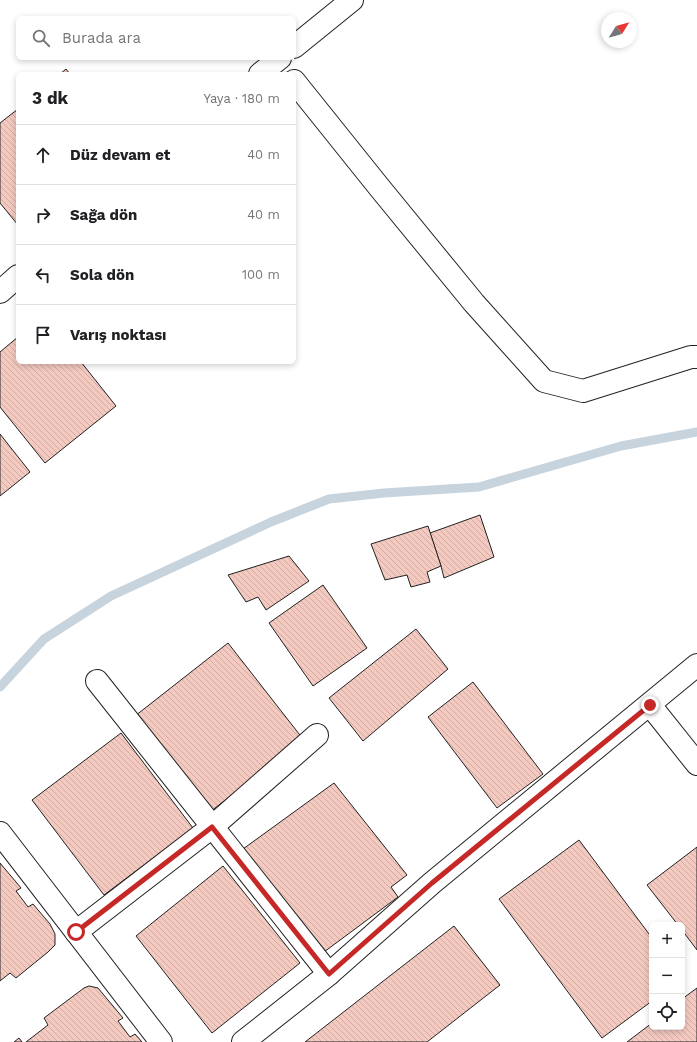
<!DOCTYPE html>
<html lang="tr">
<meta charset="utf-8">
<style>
:root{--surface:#fff;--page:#f6f6f6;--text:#202124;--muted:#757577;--line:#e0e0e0}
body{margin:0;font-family:"Work Sans",sans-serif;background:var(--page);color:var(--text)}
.controls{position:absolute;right:12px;bottom:12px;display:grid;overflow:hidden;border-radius:6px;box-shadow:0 2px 6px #0003}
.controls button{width:36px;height:36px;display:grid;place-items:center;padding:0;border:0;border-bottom:1px solid var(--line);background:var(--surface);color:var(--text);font:20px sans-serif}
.compass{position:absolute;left:601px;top:12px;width:36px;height:36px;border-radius:50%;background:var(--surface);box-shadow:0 2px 6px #0003;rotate:53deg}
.stop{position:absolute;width:12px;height:12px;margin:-9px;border:3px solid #c62828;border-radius:50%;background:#fff}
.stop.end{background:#c62828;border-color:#fff;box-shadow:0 1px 4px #0008}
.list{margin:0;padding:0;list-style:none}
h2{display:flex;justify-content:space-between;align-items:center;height:52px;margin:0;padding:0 16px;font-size:17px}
h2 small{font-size:13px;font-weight:400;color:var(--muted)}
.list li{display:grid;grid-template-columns:26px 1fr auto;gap:12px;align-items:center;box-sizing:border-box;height:60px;padding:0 16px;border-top:1px solid var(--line)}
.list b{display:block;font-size:15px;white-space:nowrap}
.list em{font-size:13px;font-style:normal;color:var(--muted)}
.icon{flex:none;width:22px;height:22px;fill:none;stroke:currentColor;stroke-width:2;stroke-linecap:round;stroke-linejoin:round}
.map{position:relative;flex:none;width:697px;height:1042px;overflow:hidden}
.search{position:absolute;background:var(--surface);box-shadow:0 2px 6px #0003;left:16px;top:16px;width:280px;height:44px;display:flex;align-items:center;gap:10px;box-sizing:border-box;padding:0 14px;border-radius:6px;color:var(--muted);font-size:15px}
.panel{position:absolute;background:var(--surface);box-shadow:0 2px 6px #0003;left:16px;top:72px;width:280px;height:292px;border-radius:6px}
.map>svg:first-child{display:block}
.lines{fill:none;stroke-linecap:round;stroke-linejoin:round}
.stream{stroke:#c7d3dd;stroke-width:9}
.building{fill:url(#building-back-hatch);stroke:#222}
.minor-casing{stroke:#222;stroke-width:24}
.minor{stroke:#fff;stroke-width:22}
.route{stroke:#c62828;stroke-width:5}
</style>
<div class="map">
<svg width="697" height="1042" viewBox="0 0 697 1042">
<defs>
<pattern id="building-back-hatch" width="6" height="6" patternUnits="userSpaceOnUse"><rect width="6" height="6" fill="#f3c9c0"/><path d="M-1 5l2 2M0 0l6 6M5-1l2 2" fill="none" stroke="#d0aca5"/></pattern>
</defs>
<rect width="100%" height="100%" fill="#fff"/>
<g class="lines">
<path class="stream" d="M0 687 44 639 111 596 271 522 329 499 384 493 479 487 621 446 697 432"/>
</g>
<g class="building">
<path d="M66 69 70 74H60Z"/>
<path d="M18 109V225L0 203V123Z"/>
<path d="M18 337V362H81L116 406 45 463 0 407V352Z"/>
<path d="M0 434 30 472 0 496Z"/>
<path d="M480 515 494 557 444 578 441 566 430 533Z"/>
<path d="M428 526 441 566 427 572 430 582 411 587 407 575 385 580 371 544Z"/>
<path d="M289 556 309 581 266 610 258 597 246 602 228 575Z"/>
<path d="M323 585 367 648 313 686 269 623Z"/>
<path d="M416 629 448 669 363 741 329 698Z"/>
<path d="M228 643 303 739 210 812 135 716Z"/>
<path d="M473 682 543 774 497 808 428 717Z"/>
<path d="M121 733 193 828 104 895 32 800Z"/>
<path d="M334 783 407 875 391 887 398 897 320 955 243 849Z"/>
<path d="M579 840 652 938V1001L602 1038 499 899Z"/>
<path d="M697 847V950L682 930V925H678L647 885Z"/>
<path d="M0 863 21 888 16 891 28 907 33 904 50 924 55 934V945L48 952 16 978 10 973 0 981Z"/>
<path d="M223 866 300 963 212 1033 136 936Z"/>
<path d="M454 926 500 985 427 1042H305Z"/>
<path d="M89 986 98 988 123 1018 118 1021 130 1037 135 1034 142 1042H26L48 1025 44 1018 84 988Z"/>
<path d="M697 988V1042H627L652 1023V1027H682V999Z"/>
<path d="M19 1038 22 1042H14Z"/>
</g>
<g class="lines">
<g class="minor-casing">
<g id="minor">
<path d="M294 47 352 0"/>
<path d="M260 74 280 58"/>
<path d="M294 81 379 187 474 303 544 381 583 391 691 357H697"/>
<path d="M0 292 18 276"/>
<path d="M97 681 329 974"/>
<path d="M650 705 697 764"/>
<path d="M0 833 161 1042"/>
<path d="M76 932 212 827 317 735"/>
<path d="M243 1042 329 974 432 883 697 665"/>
</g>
</g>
<use href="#minor" class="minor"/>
</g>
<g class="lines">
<path class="route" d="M76 932 212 827 329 974 432 883 650 705"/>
</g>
</svg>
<div class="controls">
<button>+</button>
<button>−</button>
<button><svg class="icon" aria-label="locate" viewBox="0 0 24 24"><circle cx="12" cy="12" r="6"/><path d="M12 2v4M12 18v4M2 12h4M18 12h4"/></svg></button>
</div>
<svg class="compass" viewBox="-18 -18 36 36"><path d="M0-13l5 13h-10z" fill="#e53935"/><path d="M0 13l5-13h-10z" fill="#757577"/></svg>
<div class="stop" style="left:76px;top:932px"></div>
<div class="stop end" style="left:650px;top:705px"></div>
<div class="search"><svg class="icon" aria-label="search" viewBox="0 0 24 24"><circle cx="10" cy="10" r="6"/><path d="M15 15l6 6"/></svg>Burada ara</div>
<section class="panel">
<h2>3 dk<small>Yaya · 180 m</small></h2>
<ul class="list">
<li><svg class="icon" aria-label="ahead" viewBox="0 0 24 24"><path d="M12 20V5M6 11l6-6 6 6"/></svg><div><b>Düz devam et</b></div><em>40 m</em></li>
<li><svg class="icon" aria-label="right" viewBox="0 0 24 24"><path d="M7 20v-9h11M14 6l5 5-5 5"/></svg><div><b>Sağa dön</b></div><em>40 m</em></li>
<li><svg class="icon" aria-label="left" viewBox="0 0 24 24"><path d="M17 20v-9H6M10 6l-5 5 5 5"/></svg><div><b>Sola dön</b></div><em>100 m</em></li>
<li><svg class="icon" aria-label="arrive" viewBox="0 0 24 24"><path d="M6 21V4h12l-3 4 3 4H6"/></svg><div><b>Varış noktası</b></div></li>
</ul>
</section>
</div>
